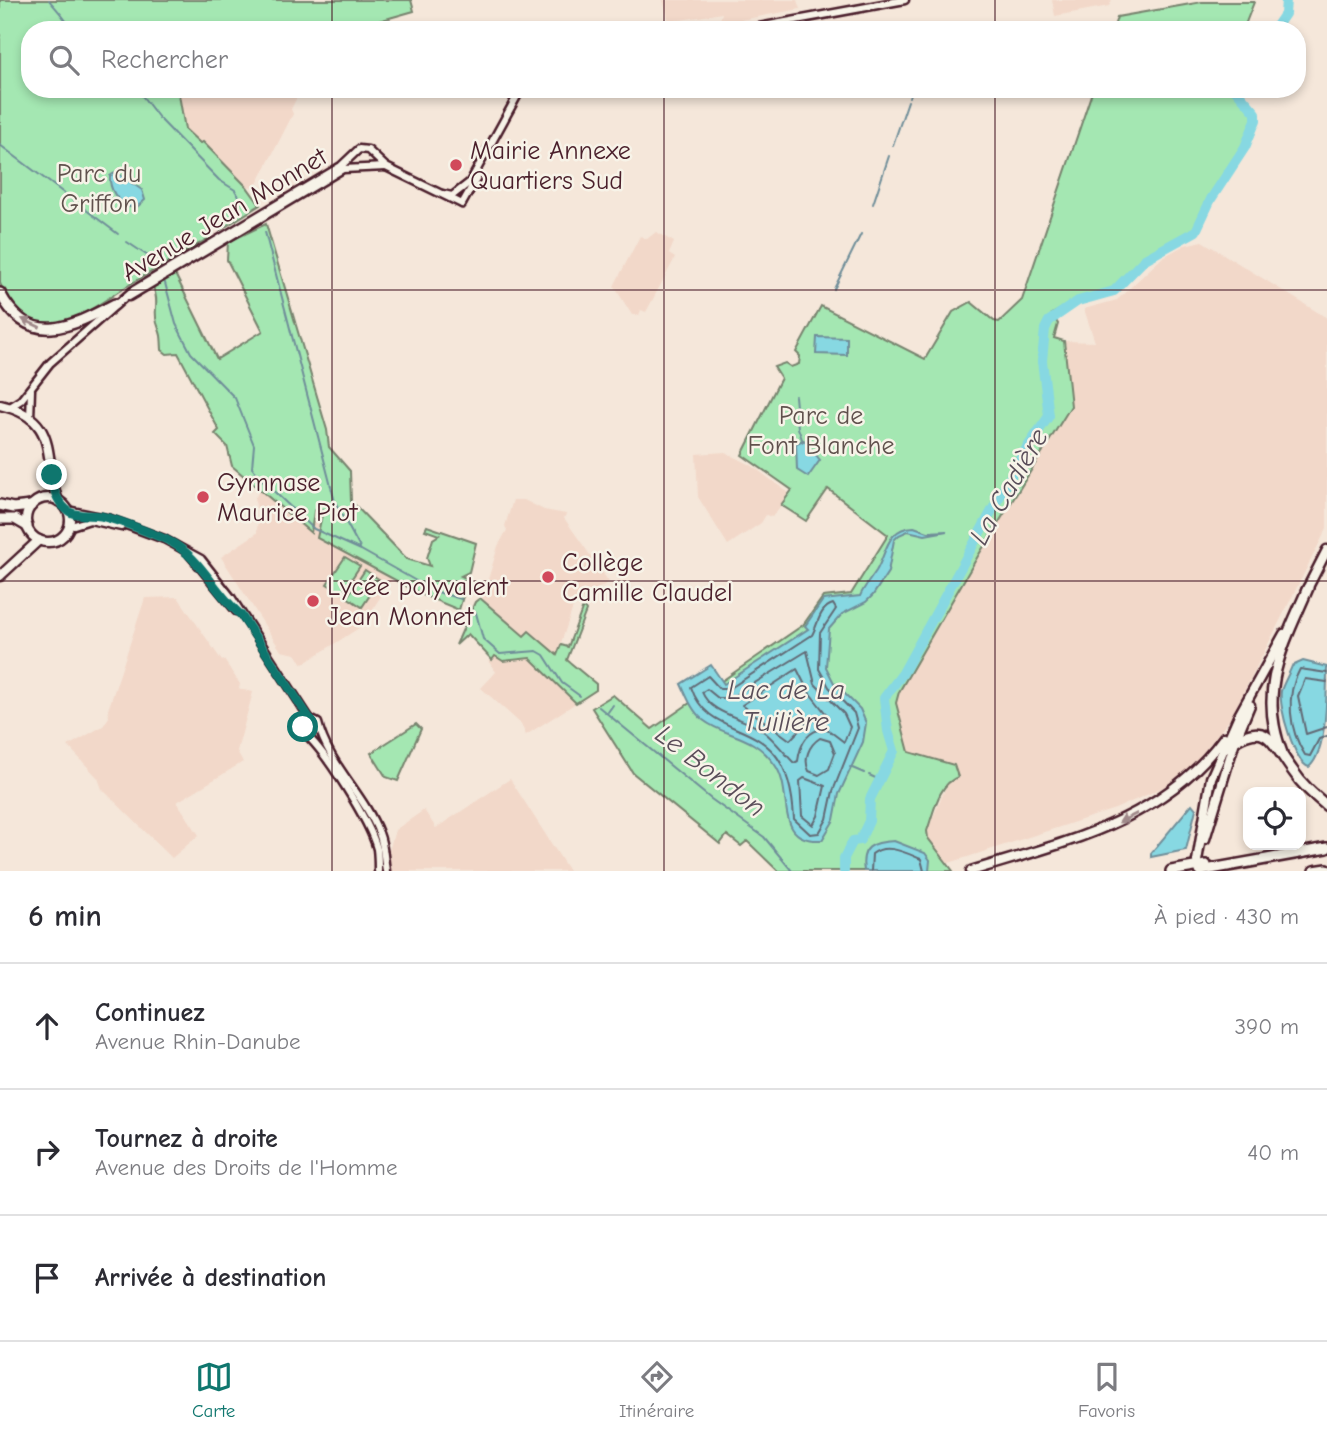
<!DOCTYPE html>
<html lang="fr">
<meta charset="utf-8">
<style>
:root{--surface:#fff;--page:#f2f2f3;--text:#2b2b33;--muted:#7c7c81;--line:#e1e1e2;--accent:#0f766e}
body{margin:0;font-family:"Comic Neue",sans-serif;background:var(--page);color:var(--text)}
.controls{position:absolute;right:21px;bottom:21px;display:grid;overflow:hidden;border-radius:14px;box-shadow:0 4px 10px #0003}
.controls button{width:63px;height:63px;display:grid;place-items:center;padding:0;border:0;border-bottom:2px solid var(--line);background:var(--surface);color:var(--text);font:35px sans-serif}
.stop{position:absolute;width:21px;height:21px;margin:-16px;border:5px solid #0f766e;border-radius:50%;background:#fff}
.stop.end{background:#0f766e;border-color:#fff;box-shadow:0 2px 7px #0008}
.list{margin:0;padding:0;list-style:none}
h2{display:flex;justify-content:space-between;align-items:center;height:91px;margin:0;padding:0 28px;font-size:30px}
h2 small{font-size:23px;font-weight:400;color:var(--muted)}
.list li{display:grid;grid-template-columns:46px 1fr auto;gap:21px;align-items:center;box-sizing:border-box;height:126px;padding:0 28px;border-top:2px solid var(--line)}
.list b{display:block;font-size:26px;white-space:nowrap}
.list p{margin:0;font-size:23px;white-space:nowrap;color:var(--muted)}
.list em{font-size:23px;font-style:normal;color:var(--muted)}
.icon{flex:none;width:38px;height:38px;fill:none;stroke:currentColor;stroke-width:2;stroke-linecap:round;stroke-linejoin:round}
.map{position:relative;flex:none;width:1327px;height:871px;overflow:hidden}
.search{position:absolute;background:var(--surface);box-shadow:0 4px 10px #0003;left:21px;right:21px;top:21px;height:77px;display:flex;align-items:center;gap:18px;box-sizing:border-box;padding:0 24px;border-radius:28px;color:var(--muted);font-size:26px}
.sheet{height:469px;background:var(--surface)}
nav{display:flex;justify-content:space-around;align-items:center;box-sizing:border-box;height:98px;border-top:2px solid var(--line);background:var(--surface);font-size:19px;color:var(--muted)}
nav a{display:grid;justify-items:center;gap:4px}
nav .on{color:var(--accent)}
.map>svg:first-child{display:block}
.built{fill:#f2d8c9}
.green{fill:#a4e7b2;stroke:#77836e;stroke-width:2}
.water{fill:#87d8e2;stroke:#6f8e99;stroke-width:2}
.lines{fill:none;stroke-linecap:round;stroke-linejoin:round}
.shore{stroke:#626974;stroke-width:2}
.stream{stroke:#6f8e99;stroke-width:2}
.river{stroke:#87d8e2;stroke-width:10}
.minor-casing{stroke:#4a1f2b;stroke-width:11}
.major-casing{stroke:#4a1f2b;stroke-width:13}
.highway-casing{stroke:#4a1f2b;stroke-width:14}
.minor{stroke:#f7f3e8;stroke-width:6}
.major{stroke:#f7f3e8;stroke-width:8}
.highway{stroke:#f7f3e8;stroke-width:9}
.oneway{fill:#a0898a}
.route{stroke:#0f766e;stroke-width:9}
.grid{fill:none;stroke:#4a1f2b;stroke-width:2;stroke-opacity:0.55}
.poi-dot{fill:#d1495b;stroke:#f7f3e8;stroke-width:2.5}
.labels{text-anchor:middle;stroke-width:5;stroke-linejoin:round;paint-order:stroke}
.poi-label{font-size:26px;fill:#4a1f2b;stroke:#f7f3e8;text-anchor:start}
.park-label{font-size:26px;fill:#60514d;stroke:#f7f3e8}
.street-label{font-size:26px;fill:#4a1f2b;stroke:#f7f3e8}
.water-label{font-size:28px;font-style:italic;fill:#594d59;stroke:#f7f3e8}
</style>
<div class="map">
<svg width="1327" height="871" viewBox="0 0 1327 871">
<rect width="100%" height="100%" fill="#f5e7da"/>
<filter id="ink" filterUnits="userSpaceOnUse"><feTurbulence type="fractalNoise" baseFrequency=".0143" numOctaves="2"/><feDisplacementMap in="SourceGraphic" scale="14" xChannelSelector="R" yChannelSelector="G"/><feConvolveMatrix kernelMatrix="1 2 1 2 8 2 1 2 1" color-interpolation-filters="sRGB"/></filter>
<g filter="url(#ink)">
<g class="built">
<path d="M663 0H797L800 9 719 24 722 13 669 22Z"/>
<path d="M1052 0H1112L1109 6 1055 16Z"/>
<path d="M178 89H301L291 109 293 114 256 186 247 187 203 142 200 144 185 129Z"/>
<path d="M656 232 674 242 669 254 675 258 646 312 641 310 639 315H632L614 286 640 236 647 239Z"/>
<path d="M1202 241 1327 318V528L1230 719 1189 770 1164 787 1115 809 946 864 928 838 927 831 949 780 909 752 896 703 899 692 1018 488 1071 406 1064 341 1095 342 1084 309 1117 300 1163 257 1185 245Z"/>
<path d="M725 452 751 465 790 494 772 517 766 515 761 523 728 545 698 497 696 454Z"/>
<path d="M260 490 310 533 314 511 318 508 324 510 317 538 393 577 362 626 303 664 296 654 281 651 221 557 257 533 258 512 254 499Z"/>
<path d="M513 500H524L544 510 566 514 564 518 609 582 574 604 557 655 529 632 524 637 482 600 498 546 507 530 505 526Z"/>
<path d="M178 597 222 661 224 660 240 684 239 689 253 692 237 751 243 762 177 802 199 835 172 858 102 789 98 778 68 746 103 726 109 717 108 710 145 598Z"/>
<path d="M495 656 503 661 530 658 576 703 526 735 521 724 481 688 496 672 489 662Z"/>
<path d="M510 779 569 871H391L389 851 395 830 424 810 436 828Z"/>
</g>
<g class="green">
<path d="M0 0H411L414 11 347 30H30V89H178L185 129 200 143 203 142 247 187 260 205 220 230 215 221 211 223 209 238C182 254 155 270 129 285 97 304 53 345 18 310 10 302 3 293 0 283Z"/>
<path d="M1202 2H1254L1243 30H1113L1117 17Z"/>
<path d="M1093 89H1234L1254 114 1255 120 1244 145 1210 198 1194 231 1144 257 1118 287 1078 299 1052 314 1058 324 1054 338 1064 341 1071 406 978 556 899 692 896 703 909 752 954 765 958 777C938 784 934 812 927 831L928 838 953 871H778L747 841 741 846 727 835 720 844 633 773 592 708 613 695 652 729 803 625 823 597 851 594 888 535 828 489 806 521 781 505 792 490 742 455 781 378 774 367 785 363 791 367 799 364 800 356 796 352 821 306 925 359 953 312 971 302 994 321 999 322 1022 300Z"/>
<path d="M266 224 327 430 329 447 350 471 351 501 407 559 430 566 427 558 433 539 439 535 425 530 427 526 476 543 469 572 461 576 468 579 459 610 423 595 317 538 323 510 318 508 314 511 311 533 232 466 227 446 215 434 219 430 178 353 167 354 162 350C161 333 162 338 157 323 153 310 160 302 153 287L175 274 217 359 263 331 227 260 228 242Z"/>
<path d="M345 557 360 566 342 593 327 584Z"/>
<path d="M365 570 380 580 362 607 347 597Z"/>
<path d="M480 598 524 636 529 631 557 655 561 645 568 647 583 607 586 611 567 660 596 684V690L576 703 530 658 503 661 495 656 492 660 468 634 456 645 475 602Z"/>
<path d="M416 724 421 729 398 781 386 777 371 753Z"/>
</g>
<g class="water">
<path d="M116 172 142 190 145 200 137 207H128C117 201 109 189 110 176Z"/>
<path d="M817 337 847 338V355L816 354Z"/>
<path d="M804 440 820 460 808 477 797 470 796 443Z"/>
<path d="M914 527 928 532 947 531 925 535 908 531 899 535 894 540 888 572 873 595 866 602 842 614 829 629 826 667 834 683 860 709 866 723 863 742 839 794 834 820 822 840C772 843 795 793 775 765 753 733 726 738 703 720 692 711 687 697 681 684L711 665 724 684 808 629 805 626 823 600 860 596C864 587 870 580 876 571 887 553 886 528 914 527Z"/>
<path d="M1303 661 1327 667C1327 693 1327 752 1309 767 1295 764 1278 706 1281 691 1283 684 1289 674 1292 666Z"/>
<path d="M1192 804 1196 809 1186 850 1151 857V853Z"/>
<path d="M894 841 925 853 930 860 929 871H864C860 847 872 842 894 841Z"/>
</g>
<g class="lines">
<g class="shore">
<path d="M833 604 836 609 820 633 819 669 829 687 854 713 858 728 833 791 827 819 819 833 810 834 794 819C789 706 712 750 691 687L708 676 720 689H729L812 635C818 625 819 608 833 604Z"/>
<path d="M807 651 815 684 844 714 850 727 844 742 827 729C808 728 800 744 798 761L794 763C784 753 775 740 763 731 744 717 711 715 702 692L707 689 718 698H730Z"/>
<path d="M797 669 808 691 827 715 806 723 790 740 742 705Z"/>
<path d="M1327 673 1300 669C1285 695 1289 730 1305 755L1310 756 1319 739 1327 736"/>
<path d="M1327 682 1305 679 1298 696 1306 734 1327 727"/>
<path d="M820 738 830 741 835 753 829 769 819 775 809 771C803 759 809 745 820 738Z"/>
<path d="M804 778 825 786 818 816 813 825 802 816 800 781Z"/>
<path d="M871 871 872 854C886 842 906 853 921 859L924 871"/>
</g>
<g class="stream">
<path d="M49 0C56 9 67 19 71 30"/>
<path d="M137 89 159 118 219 180 235 190 242 202"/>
<path d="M909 97 912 89"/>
<path d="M0 145 118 234"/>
<path d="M893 145 908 101"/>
<path d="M873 204 889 156"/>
<path d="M265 232 335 502 360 548"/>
<path d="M127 242 148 256"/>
<path d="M165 283 176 324 191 353 235 398 254 445 252 467 264 482 314 529 361 550 434 591 461 599"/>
<path d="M834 289 861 234"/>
<path d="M795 396 798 428 803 442"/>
<path d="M476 613 483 639 500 654 537 651 544 655 562 683 580 696"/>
<path d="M599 707 711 799 764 837 792 871"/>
<path d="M608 712 613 705"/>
<path d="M850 767 864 773"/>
<path d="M869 775 880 780"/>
</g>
<g class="river">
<path d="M1274 30 1285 14 1286 0"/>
<path d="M844 871V858L853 841 860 840 869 821 870 799 894 751 888 731 884 698 903 673 1024 452 1049 416 1042 361 1045 329 1049 321 1078 301 1114 291 1145 259 1196 231 1211 199 1245 147 1256 120V113L1235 89"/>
</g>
<g class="minor-casing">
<g id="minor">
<path d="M742 30 905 0"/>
<path d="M443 194 452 196 470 182 521 89"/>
<path d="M462 204 478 176"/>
<path d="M129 297 343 169 386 167"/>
<path d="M10 407 21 400 50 363 132 291 341 166 359 149 368 150 386 167 462 204"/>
<path d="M30 419 31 390"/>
<path d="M67 510 110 519 164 539 201 559 231 597 310 719"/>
<path d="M68 527 90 520 121 527"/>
<path d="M190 555 236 611"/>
<path d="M310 719 304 724V733C325 750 370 822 377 849 378 856 378 864 378 871"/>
<path d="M310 719 318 723C328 764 364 794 379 833 384 845 384 858 386 871"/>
</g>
</g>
<g class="major-casing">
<g id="major">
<path d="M0 405C62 419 42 459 58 501"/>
<circle cx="48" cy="520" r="22"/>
<path d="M0 576 39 540"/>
<path d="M1306 591 1327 550"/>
<path d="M1205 839 1235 741 1250 705"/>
<path d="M1197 861 1211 778 1238 717 1284 634"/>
<path d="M971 871C1066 842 1163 821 1224 737"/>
</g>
</g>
<g class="highway-casing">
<g id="highway">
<path d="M0 293C29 349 71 327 115 304"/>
<path d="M0 505 13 508 31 506"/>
<path d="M0 519H15L27 526"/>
<path d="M1223 749C1266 717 1269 738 1293 771 1302 785 1314 795 1327 806"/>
<path d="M1282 753C1257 690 1283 646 1308 588"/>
<path d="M1171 871 1206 865"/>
<path d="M1200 871 1327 848"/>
<path d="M1314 871 1327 869"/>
</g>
</g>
<use href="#minor" class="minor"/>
<use href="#major" class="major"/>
<use href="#highway" class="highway"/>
</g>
<defs><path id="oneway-solid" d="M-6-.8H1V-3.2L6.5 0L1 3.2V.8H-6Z" transform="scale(1.75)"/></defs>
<g class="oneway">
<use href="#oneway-solid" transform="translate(31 323) rotate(-155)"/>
<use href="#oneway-solid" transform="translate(1128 818) rotate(153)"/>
</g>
</g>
<g class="lines" filter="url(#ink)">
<path class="route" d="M52 475C53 489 57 504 70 512 78 517 92 514 101 516 123 521 146 531 167 540 201 556 213 592 241 615L310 719 303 727"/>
</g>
<path class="grid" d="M332 0V30M664 0V30M995 0V30M332 89V871M664 89V871M995 89V871M0 290H1327M0 581H1327"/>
<g class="poi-dot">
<circle cx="456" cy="165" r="7"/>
<circle cx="203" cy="497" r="7"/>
<circle cx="548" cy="577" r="7"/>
<circle cx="313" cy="601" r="7"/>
</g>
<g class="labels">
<g class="poi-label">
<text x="470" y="159">Mairie Annexe<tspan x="470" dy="30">Quartiers Sud</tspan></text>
<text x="217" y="491">Gymnase<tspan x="217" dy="30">Maurice Piot</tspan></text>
<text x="562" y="571">Collège<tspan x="562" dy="30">Camille Claudel</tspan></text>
<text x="327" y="595">Lycée polyvalent<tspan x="327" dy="30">Jean Monnet</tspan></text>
</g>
<g class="park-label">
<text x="99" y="182">Parc du<tspan x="99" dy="30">Griffon</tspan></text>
<text x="821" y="424">Parc de<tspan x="821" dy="30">Font Blanche</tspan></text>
</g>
<g class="street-label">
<text transform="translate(224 214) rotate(-31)" y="9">Avenue Jean Monnet</text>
</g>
<g class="water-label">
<text transform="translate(1008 486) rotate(-60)" y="10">La Cadière</text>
<text x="786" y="699">Lac de La<tspan x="786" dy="32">Tuilière</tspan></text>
<text transform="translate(711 770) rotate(38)" y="10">Le Bondon</text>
</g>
</g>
</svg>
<div class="controls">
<button><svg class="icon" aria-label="locate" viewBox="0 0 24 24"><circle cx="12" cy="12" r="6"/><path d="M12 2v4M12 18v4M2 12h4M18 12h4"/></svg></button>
</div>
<div class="stop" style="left:303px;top:727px"></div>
<div class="stop end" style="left:52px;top:475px"></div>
<div class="search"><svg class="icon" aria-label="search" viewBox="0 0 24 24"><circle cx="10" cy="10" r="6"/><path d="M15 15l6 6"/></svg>Rechercher</div>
</div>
<section class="sheet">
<h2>6 min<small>À pied · 430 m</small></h2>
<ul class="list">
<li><svg class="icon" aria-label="ahead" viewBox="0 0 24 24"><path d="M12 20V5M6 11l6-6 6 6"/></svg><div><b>Continuez</b><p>Avenue Rhin-Danube</p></div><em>390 m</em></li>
<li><svg class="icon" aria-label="right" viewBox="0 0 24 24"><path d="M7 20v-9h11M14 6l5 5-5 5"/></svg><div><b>Tournez à droite</b><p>Avenue des Droits de l'Homme</p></div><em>40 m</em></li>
<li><svg class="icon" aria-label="arrive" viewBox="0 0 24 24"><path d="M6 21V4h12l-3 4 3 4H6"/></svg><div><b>Arrivée à destination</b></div></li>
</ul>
</section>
<nav>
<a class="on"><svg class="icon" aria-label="map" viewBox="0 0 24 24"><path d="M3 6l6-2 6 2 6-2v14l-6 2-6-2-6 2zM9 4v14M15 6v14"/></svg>Carte</a>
<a><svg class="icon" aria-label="directions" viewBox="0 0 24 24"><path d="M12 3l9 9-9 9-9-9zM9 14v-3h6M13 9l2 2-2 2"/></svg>Itinéraire</a>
<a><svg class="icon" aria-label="saved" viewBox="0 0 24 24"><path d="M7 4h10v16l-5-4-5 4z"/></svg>Favoris</a>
</nav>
